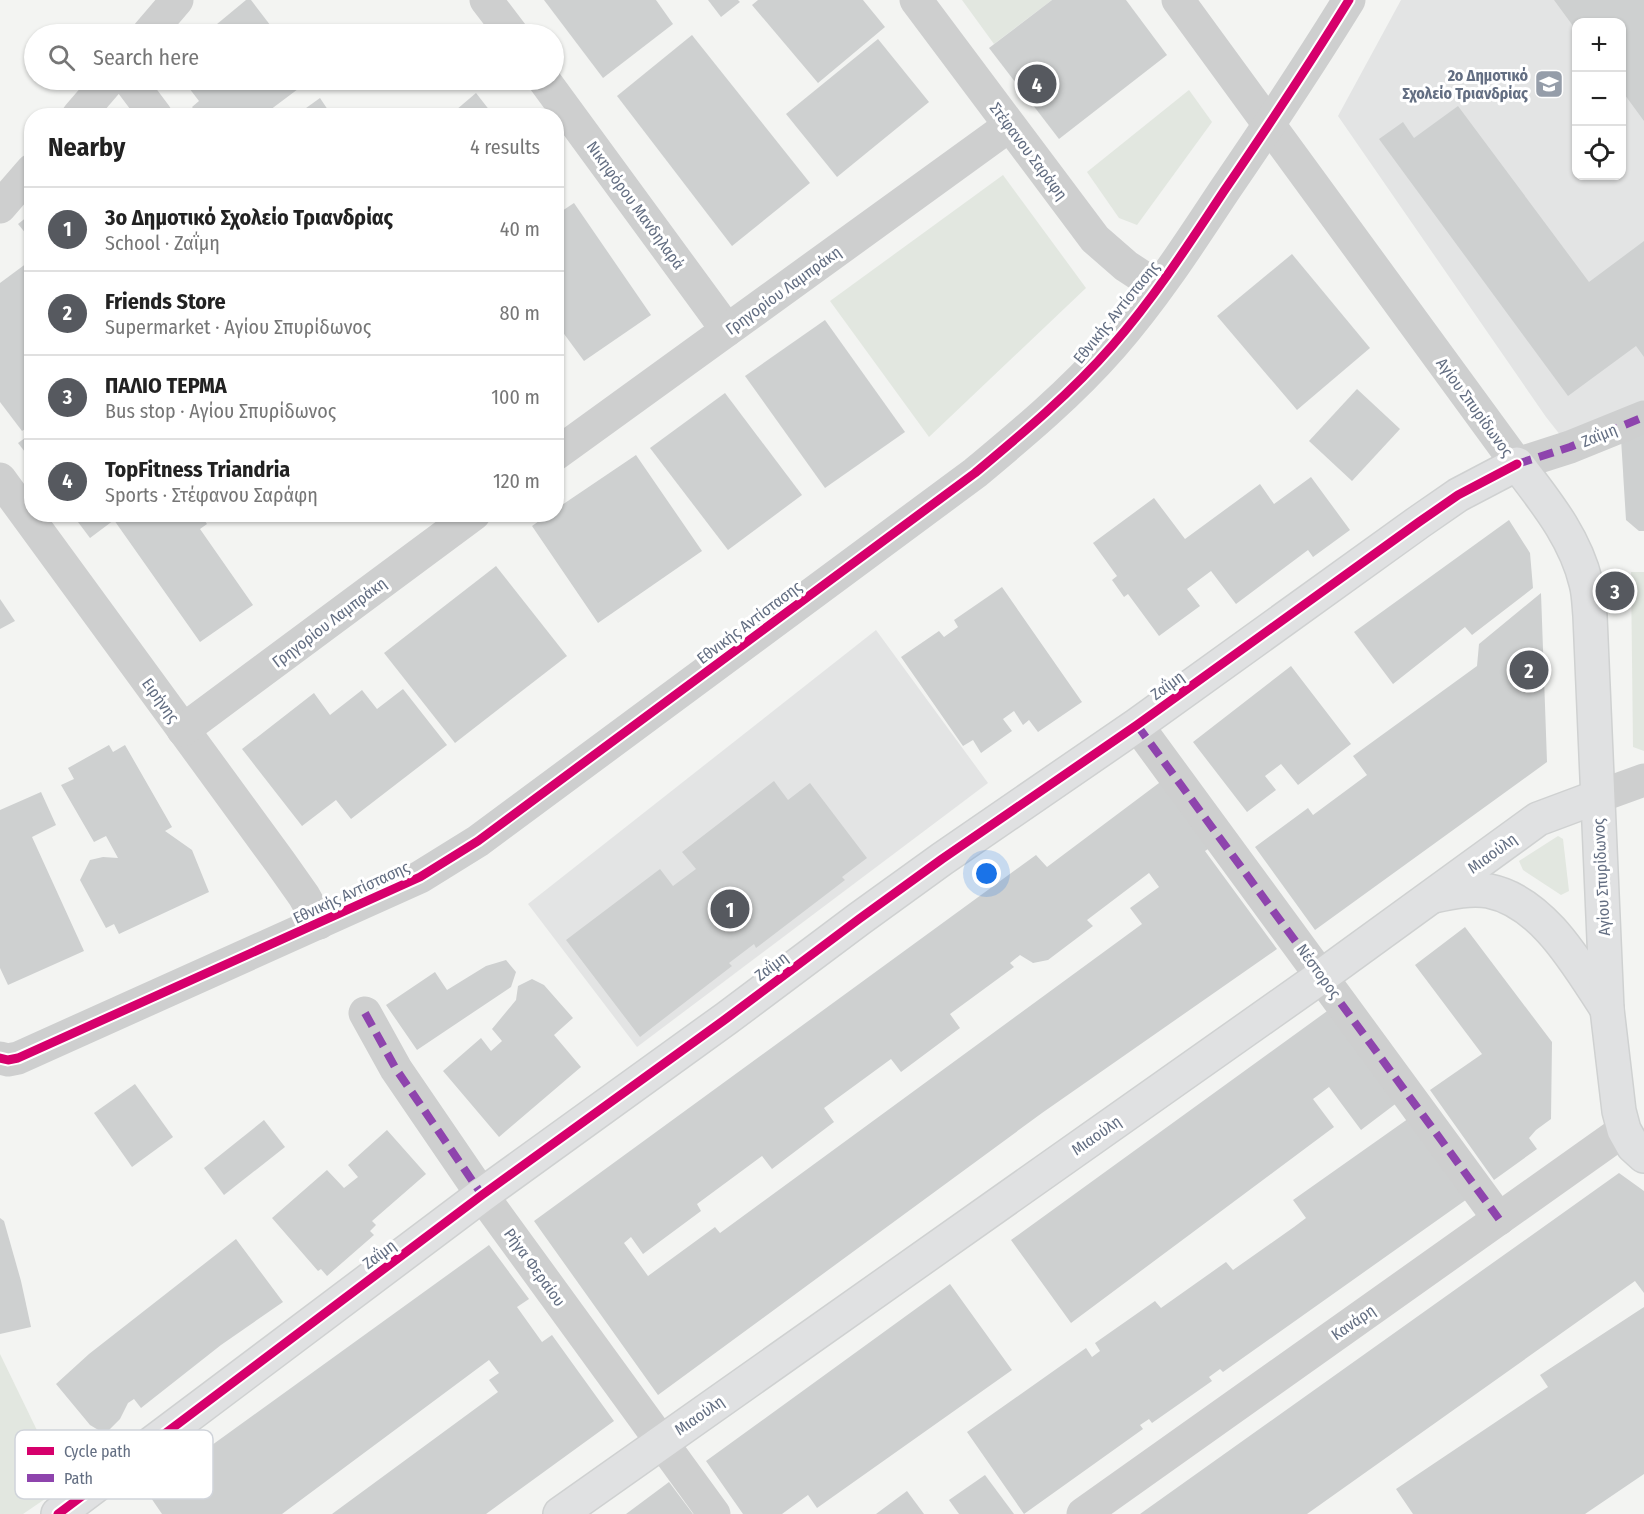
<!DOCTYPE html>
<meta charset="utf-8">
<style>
:root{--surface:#fff;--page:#f6f6f6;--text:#222;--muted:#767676;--line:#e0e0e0;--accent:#56595f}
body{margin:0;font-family:"Fira Sans Condensed",sans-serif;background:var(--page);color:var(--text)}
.controls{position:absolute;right:18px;top:18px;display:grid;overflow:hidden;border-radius:12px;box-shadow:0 2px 4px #0004}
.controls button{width:54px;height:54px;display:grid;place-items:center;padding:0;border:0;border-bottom:2px solid var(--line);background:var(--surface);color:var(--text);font:30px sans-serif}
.you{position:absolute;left:987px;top:874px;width:21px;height:21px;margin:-15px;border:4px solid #fff;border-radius:50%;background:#1a73e8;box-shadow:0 0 0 9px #1a73e833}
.badge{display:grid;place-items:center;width:39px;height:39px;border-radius:50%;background:var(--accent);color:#fff;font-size:20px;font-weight:700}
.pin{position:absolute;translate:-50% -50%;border:3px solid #fff;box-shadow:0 2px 6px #0006}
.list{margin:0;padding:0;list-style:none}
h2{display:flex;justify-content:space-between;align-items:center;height:78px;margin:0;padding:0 24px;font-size:26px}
h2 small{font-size:20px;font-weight:400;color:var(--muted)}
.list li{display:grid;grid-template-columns:39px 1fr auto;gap:18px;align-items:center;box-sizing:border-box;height:84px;padding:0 24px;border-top:2px solid var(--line)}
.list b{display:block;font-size:22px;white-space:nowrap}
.list p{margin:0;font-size:20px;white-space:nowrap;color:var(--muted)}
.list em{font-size:20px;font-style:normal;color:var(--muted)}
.icon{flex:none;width:33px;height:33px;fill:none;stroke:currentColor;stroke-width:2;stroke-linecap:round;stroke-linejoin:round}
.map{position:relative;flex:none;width:1644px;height:1514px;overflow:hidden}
.search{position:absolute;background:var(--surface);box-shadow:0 2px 4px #0004;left:24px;top:24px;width:540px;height:66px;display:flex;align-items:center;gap:15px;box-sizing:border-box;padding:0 21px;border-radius:33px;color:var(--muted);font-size:22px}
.panel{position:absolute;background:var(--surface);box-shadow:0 2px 4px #0004;left:24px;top:108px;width:540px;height:414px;border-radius:24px}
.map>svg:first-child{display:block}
.built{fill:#e3e4e4;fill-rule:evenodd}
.green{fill:#e2e7e0}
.building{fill:#ced0d0;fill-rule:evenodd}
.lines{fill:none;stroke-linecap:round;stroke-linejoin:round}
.secondary-casing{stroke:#cfd1d1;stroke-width:36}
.street{stroke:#cecfcf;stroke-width:33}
.secondary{stroke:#e0e1e2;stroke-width:33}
.quiet{stroke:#8e44ad;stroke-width:8;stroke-dasharray:15 8;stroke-linecap:butt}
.cycleway-casing{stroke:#fff;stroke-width:13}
.cycleway{stroke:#d6006c;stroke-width:9}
.labels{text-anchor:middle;stroke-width:6;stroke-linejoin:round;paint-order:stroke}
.poi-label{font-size:16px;font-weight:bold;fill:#636e82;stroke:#fff;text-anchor:end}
.street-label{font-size:16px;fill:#636e82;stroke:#fff}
.key{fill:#fff;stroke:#d0d4da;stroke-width:1.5}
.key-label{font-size:16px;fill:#636e82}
</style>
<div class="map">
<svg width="1644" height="1514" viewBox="0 0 1644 1514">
<rect width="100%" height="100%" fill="#f3f4f2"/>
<g class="built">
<path d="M1401 0H1644V402L1561 436 1546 417 1338 116ZM1576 22H1622V176H1576Z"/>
<path d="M876 630 988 783 637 1047 528 904Z"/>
</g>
<g class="green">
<path d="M962 0H1052L994 44Z"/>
<path d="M1189 90 1212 122 1137 225 1119 218 1087 172Z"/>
<path d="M1003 175 1086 288 929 437 830 301Z"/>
<path d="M1631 572H1644V751L1633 747Z"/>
<path d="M1558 836 1563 839 1569 891 1561 895 1523 870 1519 861Z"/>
<path d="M0 1354 64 1486 23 1514H0Z"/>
</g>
<g class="building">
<path d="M246 0H251L277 34H205Z"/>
<path d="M544 0H656L673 24 603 78Z"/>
<path d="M708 0H738L740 2 721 17Z"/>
<path d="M758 0H863L885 27 818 83 752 5Z"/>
<path d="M1052 0H1126L1167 55 1059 139 989 48Z"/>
<path d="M1554 0H1644V121L1622 91V22H1576V30Z"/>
<path d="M692 35 810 183 732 246 617 96Z"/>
<path d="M878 39 929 102 837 177 786 114Z"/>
<path d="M167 80H310L262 116H199L192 107 199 101 189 88 177 89Z"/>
<path d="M476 93 494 116H449Z"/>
<path d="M320 98 332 116H295Z"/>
<path d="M1458 106 1589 282 1644 241V357L1636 346 1568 396 1379 139 1403 122 1414 138Z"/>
<path d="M574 203 651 315 584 361 556 323V215Z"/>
<path d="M32 213V241L18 224Z"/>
<path d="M1292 254 1370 348 1297 410 1217 316Z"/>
<path d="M27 263 32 269V424L22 431 0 402V283Z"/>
<path d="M825 320 905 432 825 488 745 376Z"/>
<path d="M1357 389 1400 429 1352 481 1309 441Z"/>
<path d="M725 393 802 495 728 550 650 448Z"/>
<path d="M1644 432V531H1639L1626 520 1621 439Z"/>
<path d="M32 433V461L18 443Z"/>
<path d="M636 455 702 551 598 623 532 526 549 514H556V509Z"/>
<path d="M1311 477 1350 530 1313 557 1308 550 1236 604 1211 571 1187 589 1200 606 1159 636 1128 594 1124 597 1112 580 1117 576 1093 543 1154 498 1185 539 1260 484 1274 504Z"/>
<path d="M72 514H200L207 524 200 529 253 605 200 642 114 520 90 538Z"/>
<path d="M1509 520 1530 553 1533 588 1472 635 1465 627 1393 684 1354 632Z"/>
<path d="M496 566 567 656 455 743 384 653Z"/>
<path d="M1002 587 1082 702 1038 732 1029 720 1023 725 1014 711 1003 719 1012 731 981 753 973 740 963 746 901 657 939 631 944 637 958 627 954 620Z"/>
<path d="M1541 593 1547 762 1315 930 1255 847 1308 808 1313 815 1367 775 1353 756 1477 666 1479 644Z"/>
<path d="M0 599 15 621 0 629Z"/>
<path d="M1291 666 1351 744 1298 785 1281 764 1265 776 1276 790 1247 812 1193 742Z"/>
<path d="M403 689 447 745 351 819 336 800 302 826 242 749 314 693 330 715 362 690 377 709Z"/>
<path d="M109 745 113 752 125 745 172 827 165 831 192 850 209 892 119 934 114 924 106 928 80 880 90 860 103 857 118 858 106 836 94 842 61 785 74 779 68 768Z"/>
<path d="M1167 777 1217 843 1205 851 1277 949 1042 1113 658 1395 534 1221 1036 855 1047 867ZM1149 873 1159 887 1130 908 1142 924 720 1233 715 1227 648 1276 624 1243 631 1237 643 1254 701 1211 697 1204 762 1156 772 1169 834 1122 824 1108 891 1059 901 1072 960 1028 950 1014 1014 967 1010 963 1020 955 1033 963 1048 960 1093 926 1087 920Z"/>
<path d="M774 781 788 800 810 783 867 858 842 877 845 880 756 948 754 944 729 963 732 966 640 1037 566 940 660 869 673 886 696 869 682 852Z"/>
<path d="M41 792 56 825 32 837 84 951 8 985 0 968V810Z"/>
<path d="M1465 927 1552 1042 1551 1119 1536 1130 1529 1138 1537 1149 1494 1180 1430 1090 1482 1054 1415 965Z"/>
<path d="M506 960 516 972 511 987 417 1050 386 1005 435 972 447 990 486 966Z"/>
<path d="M532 979 544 985 573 1018 554 1035 581 1067 499 1137 443 1071 481 1038 491 1051 502 1041 492 1029 516 1000 518 986Z"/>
<path d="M1330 1009 1398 1102 1361 1130 1329 1087 1313 1099 1334 1127 1071 1323 1011 1240Z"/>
<path d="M135 1084 173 1137 132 1167 94 1113Z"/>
<path d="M1412 1116 1470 1197 1223 1372 1220 1369 1209 1377 1212 1381 1152 1423 1149 1419 1140 1425 1143 1429 1024 1514 967 1432 1086 1348 1092 1357 1100 1351 1095 1343 1155 1301 1161 1308 1226 1262 1233 1270 1294 1227 1306 1218 1293 1200Z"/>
<path d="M264 1120 285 1147 224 1195 204 1168Z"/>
<path d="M387 1130 426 1174 372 1221 376 1225 370 1231 374 1235 327 1276 321 1269 318 1271 272 1218 327 1170 344 1188 358 1177 348 1165Z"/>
<path d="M1619 1173 1644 1191V1293L1635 1281 1307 1514H1140Z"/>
<path d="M0 1218 4 1221 21 1281 31 1327 0 1334Z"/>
<path d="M236 1239 283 1302 221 1345 141 1408 134 1399 128 1403 120 1419 105 1434 90 1425 56 1384 89 1354Z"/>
<path d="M489 1245 529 1299 517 1307 542 1342 552 1335 614 1421 486 1514H332L498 1392 489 1380 499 1373 489 1360 282 1514H162L147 1492Z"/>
<path d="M950 1284 1012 1370 817 1508 808 1495 782 1514H743L706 1461Z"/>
<path d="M1644 1307V1474L1585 1514H1413L1396 1489 1548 1387 1540 1375Z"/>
<path d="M985 1475 1014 1514H959L949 1500Z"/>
<path d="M669 1482 693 1514H626Z"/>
<path d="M907 1491 924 1514H876Z"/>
</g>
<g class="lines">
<g class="secondary-casing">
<g id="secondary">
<path d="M1434 896C1452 892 1471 888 1489 891 1544 902 1579 967 1607 1009"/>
<path d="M58 1514 482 1195 727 1018 859 919 942 859 1137 725 1419 522 1458 495 1517 464C1545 501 1575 537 1586 583 1589 594 1589 605 1590 616L1607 1009 1619 1111 1624 1130 1633 1146 1644 1156"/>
<path d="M560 1514 1322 976 1538 819 1597 797"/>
</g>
</g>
<g class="street">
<path d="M486 0 512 34"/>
<path d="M916 0 1095 239 1126 266 1158 287"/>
<path d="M1178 0 1517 464 1570 447 1644 417"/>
<path d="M148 34 177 0"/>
<path d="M129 80 156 116"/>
<path d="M544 80 727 330"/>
<path d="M78 116 109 80"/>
<path d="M0 207 32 170"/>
<path d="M556 454 1009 126"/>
<path d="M0 479 280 862 304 896 319 923"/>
<path d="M1137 725 1499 1219"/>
<path d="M183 730 474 514"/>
<path d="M1597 797 1644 780"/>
<path d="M365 1013 396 1069 482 1195 714 1514"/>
<path d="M0 1058 8 1060 18 1058 420 877 478 841 975 473C1023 433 1071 393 1112 346 1154 298 1189 244 1224 191 1267 128 1309 65 1349 0"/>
<path d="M1083 1514 1624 1130"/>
</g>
<use href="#secondary" class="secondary"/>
<g class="quiet">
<path d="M1517 464 1570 447 1644 417"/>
<path d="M1137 725 1499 1219"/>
<path d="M365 1013 396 1069 482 1195"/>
</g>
<g class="cycleway-casing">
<g id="cycleway">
<path d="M0 1058 8 1060 18 1058 420 877 478 841 975 473C1023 433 1071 393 1112 346 1154 298 1189 244 1224 191 1267 128 1309 65 1349 0"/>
<path d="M58 1514 482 1195 727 1018 859 919 942 859 1137 725 1419 522 1458 495 1517 464"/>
</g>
</g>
<use href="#cycleway" class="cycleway"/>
</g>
<defs>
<g id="school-square" transform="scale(1.5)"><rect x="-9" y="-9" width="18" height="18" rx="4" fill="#959da9" stroke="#fff"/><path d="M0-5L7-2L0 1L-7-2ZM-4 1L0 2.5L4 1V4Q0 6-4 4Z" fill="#fff"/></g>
</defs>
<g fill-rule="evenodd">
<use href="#school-square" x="1549" y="84"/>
</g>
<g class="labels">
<g class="poi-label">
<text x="1528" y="81">2ο Δημοτικό<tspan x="1528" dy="18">Σχολείο Τριανδρίας</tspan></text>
</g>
<g class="street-label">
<text transform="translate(1029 151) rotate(53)" y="6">Στέφανου Σαράφη</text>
<text transform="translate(636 205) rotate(54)" y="6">Νικηφόρου Μανδηλαρά</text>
<text transform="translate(783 290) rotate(-36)" y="6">Γρηγορίου Λαμπράκη</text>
<text transform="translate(1116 312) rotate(-51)" y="6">Εθνικής Αντίστασης</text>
<text transform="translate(1475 407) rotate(54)" y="6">Αγίου Σπυρίδωνος</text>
<text transform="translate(1599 435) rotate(-22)" y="6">Ζαΐμη</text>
<text transform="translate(329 622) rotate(-37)" y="6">Γρηγορίου Λαμπράκη</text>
<text transform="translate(749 622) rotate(-37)" y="6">Εθνικής Αντίστασης</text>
<text transform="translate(1167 685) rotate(-36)" y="6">Ζαΐμη</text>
<text transform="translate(161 700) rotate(54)" y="6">Ειρήνης</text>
<text transform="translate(1492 853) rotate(-36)" y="6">Μιαούλη</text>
<text transform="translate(1601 877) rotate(-93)" y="6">Αγίου Σπυρίδωνος</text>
<text transform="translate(351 892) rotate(-25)" y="6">Εθνικής Αντίστασης</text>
<text transform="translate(771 966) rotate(-37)" y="6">Ζαΐμη</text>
<text transform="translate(1319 971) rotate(54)" y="6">Νέστορος</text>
<text transform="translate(1096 1135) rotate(-35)" y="6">Μιαούλη</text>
<text transform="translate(379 1254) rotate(-37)" y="6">Ζαΐμη</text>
<text transform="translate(535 1267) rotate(54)" y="6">Ρήγα Φεραίου</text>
<text transform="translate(1353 1322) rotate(-35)" y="6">Κανάρη</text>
<text transform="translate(699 1415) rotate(-35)" y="6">Μιαούλη</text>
</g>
</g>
<rect x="15" y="1430" width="198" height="69" rx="9" class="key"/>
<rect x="27" y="1447" width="27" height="8" fill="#d6006c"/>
<rect x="27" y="1474" width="27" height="8" fill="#8e44ad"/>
<g class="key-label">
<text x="64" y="1457">Cycle path</text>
<text x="64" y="1484">Path</text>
</g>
</svg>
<div class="controls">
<button>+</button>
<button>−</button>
<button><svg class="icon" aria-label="locate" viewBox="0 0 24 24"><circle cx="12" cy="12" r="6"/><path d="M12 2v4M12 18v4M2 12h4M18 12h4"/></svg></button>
</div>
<div class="you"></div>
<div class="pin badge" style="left:730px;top:909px">1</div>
<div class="pin badge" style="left:1529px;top:670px">2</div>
<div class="pin badge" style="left:1615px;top:591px">3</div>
<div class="pin badge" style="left:1037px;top:84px">4</div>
<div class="search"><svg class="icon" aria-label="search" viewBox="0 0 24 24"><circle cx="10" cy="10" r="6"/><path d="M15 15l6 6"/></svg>Search here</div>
<section class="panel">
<h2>Nearby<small>4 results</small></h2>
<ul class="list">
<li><span class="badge">1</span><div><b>3ο Δημοτικό Σχολείο Τριανδρίας</b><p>School · Ζαΐμη</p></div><em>40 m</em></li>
<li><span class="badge">2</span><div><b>Friends Store</b><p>Supermarket · Αγίου Σπυρίδωνος</p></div><em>80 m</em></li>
<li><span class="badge">3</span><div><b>ΠΑΛΙΟ ΤΕΡΜΑ</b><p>Bus stop · Αγίου Σπυρίδωνος</p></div><em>100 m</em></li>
<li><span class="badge">4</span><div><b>TopFitness Triandria</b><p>Sports · Στέφανου Σαράφη</p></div><em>120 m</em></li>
</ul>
</section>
</div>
